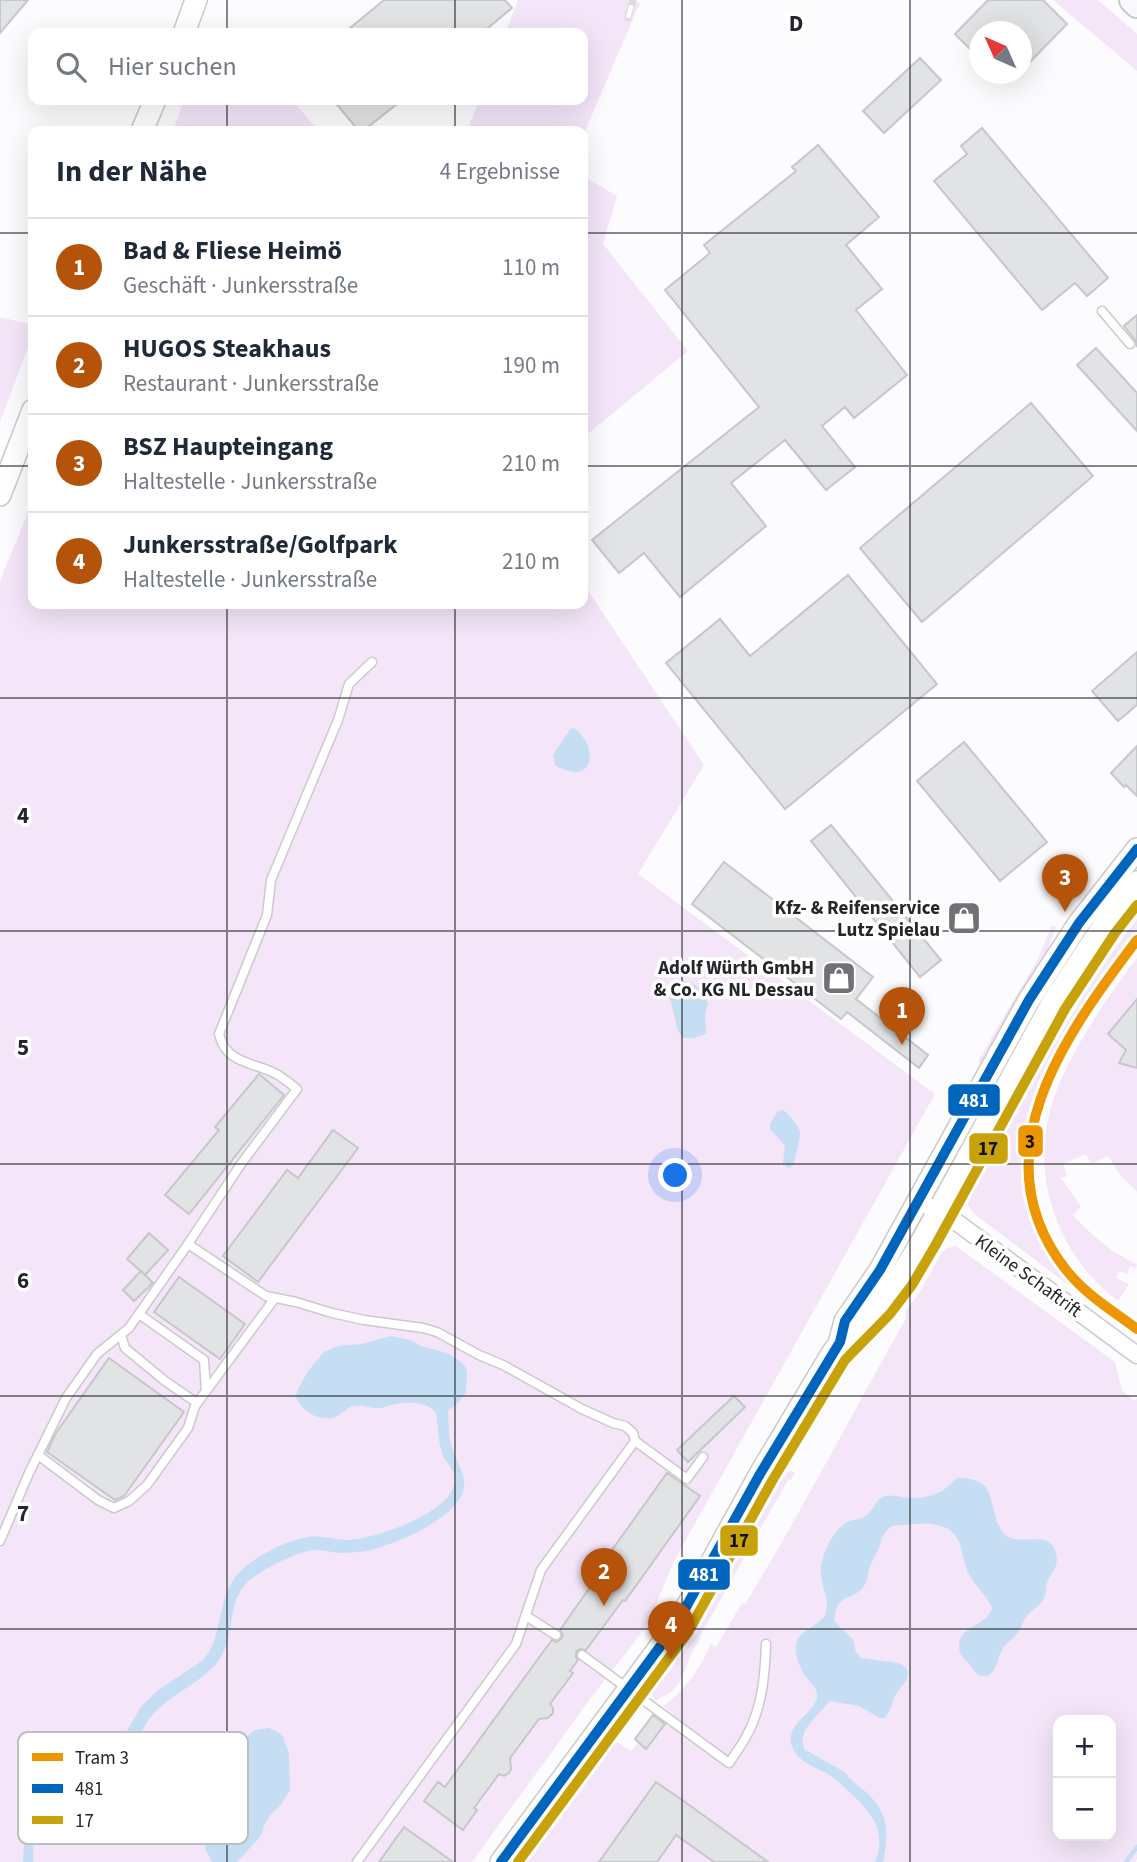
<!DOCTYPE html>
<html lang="de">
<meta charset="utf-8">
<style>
:root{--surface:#fff;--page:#f6f6f7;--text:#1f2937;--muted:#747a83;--line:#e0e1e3;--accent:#b45309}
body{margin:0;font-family:"Source Sans 3",sans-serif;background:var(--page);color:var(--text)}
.controls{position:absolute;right:21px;bottom:21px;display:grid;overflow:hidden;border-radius:14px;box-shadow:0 7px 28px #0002}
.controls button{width:63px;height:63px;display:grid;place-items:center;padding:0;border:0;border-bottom:2px solid var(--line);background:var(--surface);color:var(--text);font:35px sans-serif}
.compass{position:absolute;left:969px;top:21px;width:63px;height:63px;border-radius:50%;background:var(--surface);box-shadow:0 7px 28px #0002;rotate:315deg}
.you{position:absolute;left:676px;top:1176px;width:24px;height:24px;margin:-18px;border:5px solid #fff;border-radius:50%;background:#1a73e8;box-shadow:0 0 0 10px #1a73e833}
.badge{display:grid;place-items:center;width:46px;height:46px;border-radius:50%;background:var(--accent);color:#fff;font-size:23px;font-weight:700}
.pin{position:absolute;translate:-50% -58px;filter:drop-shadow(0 2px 4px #0008)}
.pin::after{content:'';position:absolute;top:37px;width:24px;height:21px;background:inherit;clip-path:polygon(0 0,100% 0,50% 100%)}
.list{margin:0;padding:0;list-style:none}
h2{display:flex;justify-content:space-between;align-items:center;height:91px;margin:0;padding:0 28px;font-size:30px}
h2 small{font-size:23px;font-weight:400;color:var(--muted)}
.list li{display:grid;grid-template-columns:46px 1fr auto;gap:21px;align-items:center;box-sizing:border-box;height:98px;padding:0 28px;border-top:2px solid var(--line)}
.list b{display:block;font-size:26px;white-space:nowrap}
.list p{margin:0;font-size:23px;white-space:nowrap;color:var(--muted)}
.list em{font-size:23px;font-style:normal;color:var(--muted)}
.icon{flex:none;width:38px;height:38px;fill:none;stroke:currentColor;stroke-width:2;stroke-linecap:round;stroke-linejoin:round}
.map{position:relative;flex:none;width:1137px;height:1862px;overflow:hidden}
.search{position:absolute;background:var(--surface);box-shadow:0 7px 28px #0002;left:28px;top:28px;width:560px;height:77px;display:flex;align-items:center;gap:18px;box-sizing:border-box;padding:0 24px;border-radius:14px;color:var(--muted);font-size:26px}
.panel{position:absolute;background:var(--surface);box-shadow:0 7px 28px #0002;left:28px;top:126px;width:560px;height:483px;border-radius:14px}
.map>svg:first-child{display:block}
.green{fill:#f4e5f9;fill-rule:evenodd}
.water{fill:#c5def4}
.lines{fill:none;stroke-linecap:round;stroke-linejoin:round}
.stream{stroke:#c5def4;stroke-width:4.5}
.building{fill:#e2e3e5;stroke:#c6c7c9;stroke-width:2}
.lane-casing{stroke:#cacacc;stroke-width:11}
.street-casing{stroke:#cacacc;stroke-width:19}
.secondary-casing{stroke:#cacacc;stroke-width:24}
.primary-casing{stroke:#c9c8ce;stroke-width:28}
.lane{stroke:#fff;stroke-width:8}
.street{stroke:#fff;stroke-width:16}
.secondary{stroke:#fff;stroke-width:21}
.primary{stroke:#f9f8fb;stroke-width:24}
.rail-casing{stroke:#dbdbdc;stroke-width:7}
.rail{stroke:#fff;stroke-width:4.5;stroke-dasharray:13;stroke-linecap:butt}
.bus-1-casing{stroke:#fff;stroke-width:16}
.bus-2-casing{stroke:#fff;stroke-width:16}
.bus-1{stroke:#0065bd;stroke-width:10}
.bus-2{stroke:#c8a20a;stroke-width:10}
.tram-1-casing{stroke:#fff;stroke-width:16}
.tram-1{stroke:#eb9602;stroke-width:10}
.grid{fill:none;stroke:#252629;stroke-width:2;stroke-opacity:0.55}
.labels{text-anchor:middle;stroke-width:7;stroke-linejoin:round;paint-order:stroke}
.poi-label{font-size:19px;font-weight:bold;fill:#252629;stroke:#fff;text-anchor:end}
.street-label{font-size:19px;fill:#252629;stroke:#fff}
.key{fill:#fff;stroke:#bebebf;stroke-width:2}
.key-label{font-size:19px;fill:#252629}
.grid-label{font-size:23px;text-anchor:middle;font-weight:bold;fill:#252629;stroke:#fff;stroke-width:7;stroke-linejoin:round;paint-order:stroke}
.line-badge{stroke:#fff;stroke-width:2.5}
.badge-label{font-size:19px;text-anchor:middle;font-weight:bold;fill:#fff}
.pale-badge-label{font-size:19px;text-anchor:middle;font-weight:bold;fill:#111}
</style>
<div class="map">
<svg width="1137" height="1862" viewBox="0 0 1137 1862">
<rect width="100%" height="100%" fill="#fcfcfe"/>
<g class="green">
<path d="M518 0H631L640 3 583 136V131H467L479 100H583V33H505Z"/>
<path d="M1053 0H1098L1137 34V71Z"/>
<path d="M184 100H292L319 131H173Z"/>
<path d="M583 176 617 196 603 244 688 351 583 438Z"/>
<path d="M0 317 33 325V334L0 422Z"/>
<path d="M33 500V604H583V583L704 765 638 874 935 1094 674 1561 648 1623 633 1644 590 1699 472 1862H0V581Z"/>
<path d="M1137 896V903L1109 940 1065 1006 967 1184 963 1182 1061 1004Z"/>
<path d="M1137 919V933C1092 989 1029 1080 1022 1152 1019 1189 1036 1238 1058 1267 1065 1277 1075 1286 1083 1295L1079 1293 973 1213 968 1205 969 1200C1022 1105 1070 1005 1137 919Z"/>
<path d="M1052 925 1056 928 1047 952 982 1064 978 1062 1001 1021 1038 959Z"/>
<path d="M1137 958V999L1108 1034 1128 1052 1121 1059 1120 1063 1137 1069V1192L1121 1176 1108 1156 1091 1164 1086 1154 1063 1164 1067 1176 1061 1178 1081 1207 1073 1215C1092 1235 1111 1253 1137 1264L1136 1268 1130 1266 1127 1274 1119 1271 1116 1278 1129 1284 1118 1301C1060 1258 1031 1181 1050 1111 1063 1062 1106 998 1137 958Z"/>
<path d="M956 1246 1115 1362 1122 1390 1133 1400 1137 1399V1859L1135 1862H522L613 1739 631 1751 638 1742 635 1739 653 1715 664 1724 673 1714 663 1706C683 1694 702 1665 711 1644L716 1647 742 1603 745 1604C802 1511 852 1414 906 1318L905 1311 920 1292 942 1252 948 1248ZM1058 1720H1111V1836H1058Z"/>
<path d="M793 1471 795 1473 791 1480H788L700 1636 701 1638C698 1642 695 1647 692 1652 682 1674 683 1690 656 1700L649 1692 692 1640 694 1627 782 1472Z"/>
</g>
<g class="water">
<path d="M574 728C600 748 594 788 555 765L553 755 570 729Z"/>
<path d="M678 980C697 983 700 987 708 1004L705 1015 706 1034 693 1038H683L678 1031 668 990 670 983Z"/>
<path d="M783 1110C789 1115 798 1125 800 1132 801 1135 795 1162 793 1165 792 1166 790 1167 788 1168L783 1163 785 1146 770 1129V1124L778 1111Z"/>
<path d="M391 1336 411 1340 421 1346 447 1353 459 1360 465 1366 467 1372 466 1393 458 1403 448 1410C449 1422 448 1435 452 1447 455 1460 466 1472 464 1487 461 1517 393 1546 366 1551 358 1552 348 1553 340 1553 329 1552 319 1548 308 1551 289 1556 267 1567 251 1579 224 1600 238 1639 216 1664 196 1686 167 1696 150 1718 144 1726 139 1736 135 1745 124 1765 110 1785 90 1797 81 1803 71 1807 61 1809 49 1811 40 1809 32 1819L34 1834 33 1862H23L24 1842 20 1820 22 1807 27 1803 44 1801 76 1790 92 1780 104 1769 141 1707 158 1690 202 1661C228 1633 212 1594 246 1566 259 1555 286 1541 303 1538 318 1534 331 1539 346 1540 373 1540 457 1512 455 1478 455 1469 446 1464 443 1455 438 1442 438 1427 436 1413 427 1400 404 1402 390 1405 387 1406 383 1408 380 1408 371 1409 362 1404 353 1406 347 1408 344 1412 339 1415 323 1425 301 1412 295 1395L308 1371 324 1352 338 1346 361 1344Z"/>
<path d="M958 1478C998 1478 987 1501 1000 1528 1013 1554 1050 1524 1056 1554 1059 1568 1052 1570 1047 1583 1045 1587 1047 1594 1044 1598 1041 1606 1031 1610 1026 1617 1023 1621 1021 1627 1019 1631 1015 1638 1009 1641 1004 1647 998 1654 997 1676 984 1676 976 1677 973 1668 969 1664 963 1658 959 1654 959 1646 959 1625 988 1626 992 1608 986 1594 974 1585 968 1572 962 1560 963 1545 955 1535 942 1518 911 1525 892 1526 881 1535 883 1538 878 1550 875 1557 871 1562 869 1570 868 1575 867 1581 864 1586 852 1603 837 1590 834 1621L853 1640 856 1652 861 1658 898 1663C920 1673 900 1686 895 1696 892 1704 890 1711 885 1718H880L859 1706 830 1701C825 1705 823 1710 818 1714 808 1726 799 1733 804 1749L846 1773C851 1782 859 1786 867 1793 889 1813 889 1834 883 1862H875C888 1830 870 1810 847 1790 841 1784 834 1777 826 1773 815 1767 799 1762 793 1749 781 1723 819 1713 817 1694 817 1687 809 1682 806 1677 800 1669 795 1656 796 1647 797 1626 825 1628 827 1608 828 1594 819 1581 821 1566 824 1551 833 1529 848 1522 855 1519 861 1520 867 1515 874 1509 877 1498 885 1496 892 1494 903 1498 911 1498 921 1498 933 1496 942 1491 948 1487 952 1481 958 1478Z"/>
<path d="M269 1728 278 1732 283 1737 289 1754 290 1790 280 1806 270 1815 265 1824 260 1837 237 1862H212L205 1849 211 1832 217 1823 224 1818 241 1789 242 1771 239 1758 245 1739 254 1730Z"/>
</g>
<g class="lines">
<path class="stream" d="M1126 1862 1137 1847"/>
</g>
<g class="building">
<path d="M0 0H28L0 33Z"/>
<path d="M384 0H505L512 8 482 33H344Z"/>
<path d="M988 0H1043L1067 24 1021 71V32H979V58L955 34Z"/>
<path d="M920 58 941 80 884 133 863 111Z"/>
<path d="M333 100H402L363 131H359Z"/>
<path d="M982 128 1108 278 1087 296 1075 283 1042 310 934 181 967 154 961 146Z"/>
<path d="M818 145 879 217 846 245 882 289 856 310 907 375 854 418 845 407 822 426 855 467 826 490 785 440 731 483 766 526 680 597 644 553 619 573 592 540 759 407 665 290 710 253 704 245 796 171 792 167Z"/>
<path d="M1137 315V347L1135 340 1124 326Z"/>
<path d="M1096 348 1137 393V431L1077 365Z"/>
<path d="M1031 403 1093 476 922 622 860 548Z"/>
<path d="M848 575 937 684 785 809 666 663 720 619 750 656Z"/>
<path d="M1137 652V705L1118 721 1092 691Z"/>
<path d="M964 742 1047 842 1000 881 917 781Z"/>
<path d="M1137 746V796L1126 785 1124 787 1111 773Z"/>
<path d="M831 825 941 960 920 977 811 841Z"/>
<path d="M724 862 873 977 856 999 928 1055 919 1068 847 1012 841 1019 692 904Z"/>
<path d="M1137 999V1068L1119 1063 1126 1050 1108 1034Z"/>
<path d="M259 1074 284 1095 189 1214 165 1195 219 1130 215 1127Z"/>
<path d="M333 1130 358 1148 258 1282 223 1256 287 1170 298 1178Z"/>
<path d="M149 1233 168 1250 145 1275 127 1259Z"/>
<path d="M141 1271 153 1283 134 1301 123 1290Z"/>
<path d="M179 1277 245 1324 220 1359 154 1312Z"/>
<path d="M109 1358 184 1412 124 1496 115 1500 47 1452 56 1433Z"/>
<path d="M734 1396 745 1407 688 1462 677 1450Z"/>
<path d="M667 1473 700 1496 625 1601 623 1600 586 1650 580 1649 576 1652V1657L578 1660 570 1671 573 1673 550 1704 553 1708V1713L548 1718 539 1719 510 1758 511 1769 509 1773 504 1776 499 1774 474 1808 477 1810 463 1830 424 1801 438 1782 445 1787 543 1652 552 1640 556 1642 561 1639 563 1635 560 1630 595 1580 592 1578Z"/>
<path d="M653 1715 665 1724 646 1749 635 1739Z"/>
<path d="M656 1782 685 1802 768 1862H714L676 1835 657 1862H599Z"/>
<path d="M404 1827 453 1862H379Z"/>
</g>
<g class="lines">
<g class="lane-casing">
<g id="lane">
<path d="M1102 311 1130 344"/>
<path d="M188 1244 266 1296 296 1302 332 1313 364 1320 423 1328 437 1332 479 1355 503 1365 582 1409 613 1423 625 1426 633 1433 635 1441"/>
<path d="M139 1314 204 1360 206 1391"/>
<path d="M121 1335 125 1348 165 1381 197 1403"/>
<path d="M38 1455 98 1500 114 1508 129 1501 147 1485 188 1428 195 1406 275 1298"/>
<path d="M0 1541 29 1473 66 1398 97 1354 129 1328 188 1244 241 1164 297 1089C291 1084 284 1079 278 1075 256 1062 226 1065 219 1034L267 915 271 880 338 720 349 684 372 662"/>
<path d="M526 1616 556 1635"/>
<path d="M582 1655 729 1763C735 1754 742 1745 747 1735 762 1708 765 1675 766 1644"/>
<path d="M357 1862 516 1644 541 1570 635 1441 687 1479 703 1457"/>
</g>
</g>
<g class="street-casing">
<path id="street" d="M928 1206 955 1221 1137 1355"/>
</g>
<g class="secondary-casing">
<g id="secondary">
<path d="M184 33 196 0"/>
<path d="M142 131 155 100"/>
<path d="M0 495 33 410"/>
<path d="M840 1340 845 1321 880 1270 897 1239 1029 1000 1079 923 1137 849"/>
<path d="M501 1862 676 1625 690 1601 760 1474 833 1352C844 1337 860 1326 872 1313 893 1291 908 1264 923 1239L1053 1002 1104 925 1137 882"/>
</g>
</g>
<g class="primary-casing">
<path id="primary" d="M1132 0 1137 5"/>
</g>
<use href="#lane" class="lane"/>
<use href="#street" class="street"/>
<use href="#secondary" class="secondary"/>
<use href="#primary" class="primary"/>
<g class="rail-casing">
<path id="rail" d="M628 18 633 0"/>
</g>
<use href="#rail" class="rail"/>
<g class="bus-1-casing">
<path id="bus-1" d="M501 1862 676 1625 760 1474 840 1342 845 1321 880 1270 1029 1000 1079 923 1137 849"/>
</g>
<g class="bus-2-casing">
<path id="bus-2" d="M518 1862 688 1632 772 1481 845 1360 890 1314 912 1285 935 1246 1065 1009 1115 933 1137 905"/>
</g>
<use href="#bus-1" class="bus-1"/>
<use href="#bus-2" class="bus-2"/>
<g class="tram-1-casing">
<path id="tram-1" d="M1137 940C1065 1035 976 1157 1067 1271 1086 1295 1113 1311 1137 1329"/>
</g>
<use href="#tram-1" class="tram-1"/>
</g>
<path class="grid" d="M227 0V33M455 0V33M682 0V1862M910 0V1862M227 100V131M455 100V131M0 233H33M583 233H1137M0 466H33M583 466H1137M227 604V1862M455 604V1862M0 698H1137M0 931H1137M0 1164H1137M0 1396H1137M0 1629H1137"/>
<defs>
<g id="shop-square" transform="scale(1.75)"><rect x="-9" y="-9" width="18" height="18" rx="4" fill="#707174" stroke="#fff"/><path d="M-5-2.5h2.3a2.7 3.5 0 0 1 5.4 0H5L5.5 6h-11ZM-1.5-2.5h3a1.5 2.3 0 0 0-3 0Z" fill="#fff"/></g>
</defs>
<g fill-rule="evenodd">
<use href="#shop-square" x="964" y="918"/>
<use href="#shop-square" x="839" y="978"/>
</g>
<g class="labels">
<g class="poi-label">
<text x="940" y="914">Kfz- &amp; Reifenservice<tspan x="940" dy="22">Lutz Spielau</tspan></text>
<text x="814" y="974">Adolf Würth GmbH<tspan x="814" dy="22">&amp; Co. KG NL Dessau</tspan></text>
</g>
<g class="street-label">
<text transform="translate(1029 1275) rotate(36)" y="7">Kleine Schaftrift</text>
</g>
</g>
<rect x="18" y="1732" width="230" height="112" rx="10" class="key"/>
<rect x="32" y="1753" width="31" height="8" fill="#eb9602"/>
<rect x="32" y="1784" width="31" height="9" fill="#0065bd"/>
<rect x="32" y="1816" width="31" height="8" fill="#c8a20a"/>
<g class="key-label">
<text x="75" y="1764">Tram 3</text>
<text x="75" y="1795">481</text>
<text x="75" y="1827">17</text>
</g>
<g class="grid-label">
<text x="796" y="31">D</text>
<text x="23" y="823">4</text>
<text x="23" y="1055">5</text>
<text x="23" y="1288">6</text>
<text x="23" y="1521">7</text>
</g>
<g class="line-badge">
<rect x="947" y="1083" width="54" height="34" rx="7" fill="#0065bd"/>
<rect x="1017" y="1124" width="27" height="34" rx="7" fill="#eb9602"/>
<rect x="968" y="1132" width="41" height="33" rx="7" fill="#c8a20a"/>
<rect x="719" y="1524" width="40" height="33" rx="7" fill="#c8a20a"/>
<rect x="677" y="1558" width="54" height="33" rx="7" fill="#0065bd"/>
</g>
<g class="badge-label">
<text x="974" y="1107">481</text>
<text x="704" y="1581">481</text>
</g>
<g class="pale-badge-label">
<text x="1030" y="1148">3</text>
<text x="988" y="1155">17</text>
<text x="739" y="1547">17</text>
</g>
</svg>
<div class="controls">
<button>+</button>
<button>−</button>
</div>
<svg class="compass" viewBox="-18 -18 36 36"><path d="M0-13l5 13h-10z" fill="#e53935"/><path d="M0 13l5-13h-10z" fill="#747a83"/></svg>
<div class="you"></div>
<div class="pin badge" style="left:902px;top:1045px">1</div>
<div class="pin badge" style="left:604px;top:1606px">2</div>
<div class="pin badge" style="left:1065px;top:912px">3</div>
<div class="pin badge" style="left:671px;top:1659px">4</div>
<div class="search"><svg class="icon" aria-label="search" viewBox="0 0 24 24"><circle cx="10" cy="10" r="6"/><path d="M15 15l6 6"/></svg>Hier suchen</div>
<section class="panel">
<h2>In der Nähe<small>4 Ergebnisse</small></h2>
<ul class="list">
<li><span class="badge">1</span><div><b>Bad &amp; Fliese Heimö</b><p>Geschäft · Junkersstraße</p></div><em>110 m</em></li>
<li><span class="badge">2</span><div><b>HUGOS Steakhaus</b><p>Restaurant · Junkersstraße</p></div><em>190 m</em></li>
<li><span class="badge">3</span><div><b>BSZ Haupteingang</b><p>Haltestelle · Junkersstraße</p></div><em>210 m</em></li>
<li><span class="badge">4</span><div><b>Junkersstraße/Golfpark</b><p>Haltestelle · Junkersstraße</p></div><em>210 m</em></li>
</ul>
</section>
</div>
